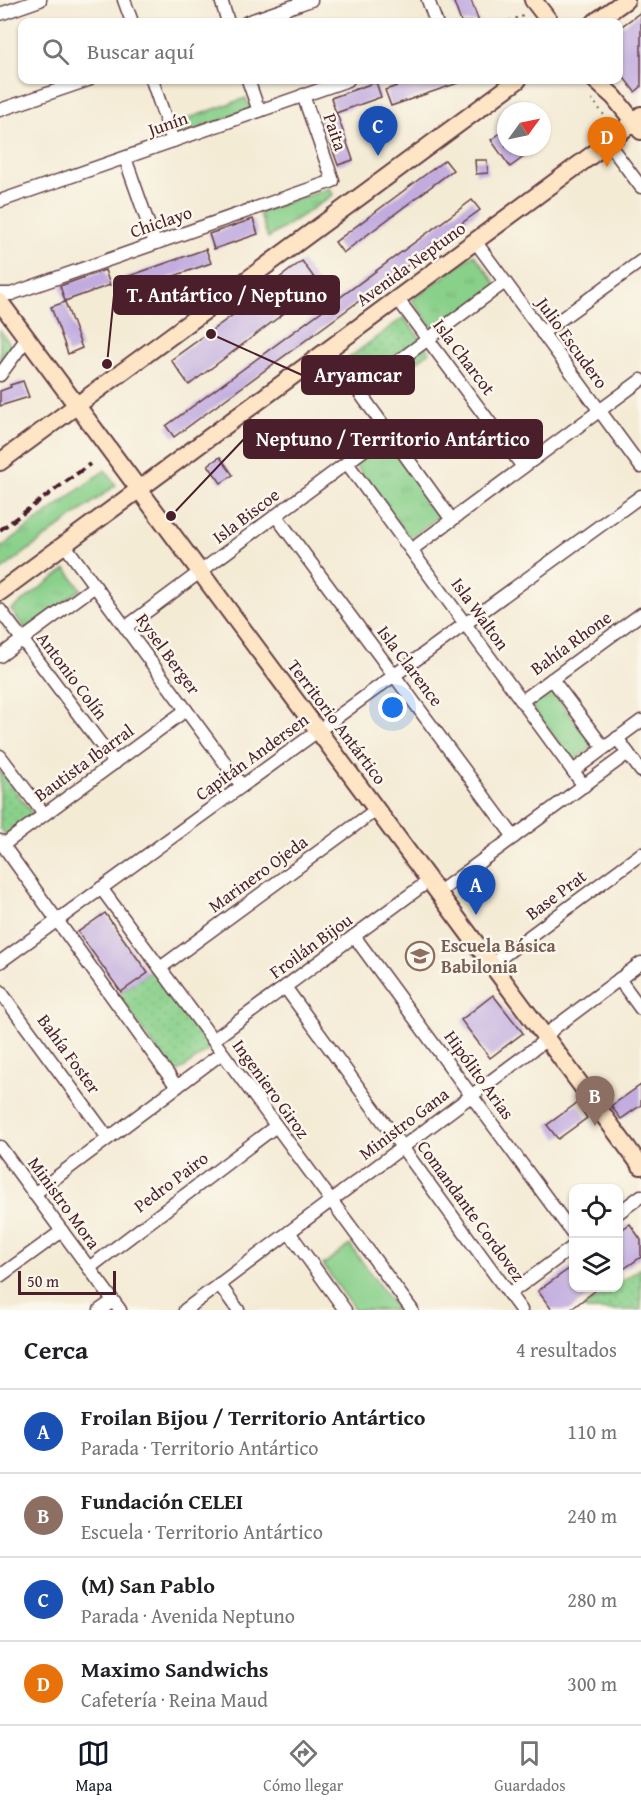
<!DOCTYPE html>
<html lang="es">
<meta charset="utf-8">
<style>
:root{--surface:#fff;--page:#f6f6f6;--text:#202124;--muted:#757577;--line:#e0e0e0;--accent:#111827}
body{margin:0;font-family:"Gentium Book Plus",serif;background:var(--page);color:var(--text)}
.controls{position:absolute;right:18px;bottom:18px;display:grid;overflow:hidden;border-radius:12px;box-shadow:0 2px 4px #0004}
.controls button{width:54px;height:54px;display:grid;place-items:center;padding:0;border:0;border-bottom:2px solid var(--line);background:var(--surface);color:var(--text);font:30px sans-serif}
.compass{position:absolute;left:497px;top:102px;width:54px;height:54px;border-radius:50%;background:var(--surface);box-shadow:0 2px 4px #0004;rotate:57deg}
.scale{position:absolute;left:18px;bottom:15px;width:98px;box-sizing:border-box;padding-left:6px;border:3px solid #4a1f2b;border-top:0;font-size:16px;line-height:21px;white-space:nowrap;color:#4a1f2b;-webkit-text-stroke:4px #fbf7ec;paint-order:stroke}
.you{position:absolute;left:393px;top:708px;width:21px;height:21px;margin:-15px;border:4px solid #fff;border-radius:50%;background:#1a73e8;box-shadow:0 0 0 9px #1a73e833}
.badge{display:grid;place-items:center;width:39px;height:39px;border-radius:50%;background:var(--accent);color:#fff;font-size:20px;font-weight:700}
.pin{position:absolute;translate:-50% -50px;filter:drop-shadow(0 2px 3px #0008)}
.pin::after{content:'';position:absolute;top:32px;width:21px;height:18px;background:inherit;clip-path:polygon(0 0,100% 0,50% 100%)}
.list{margin:0;padding:0;list-style:none}
h2{display:flex;justify-content:space-between;align-items:center;height:78px;margin:0;padding:0 24px;font-size:26px}
h2 small{font-size:20px;font-weight:400;color:var(--muted)}
.list li{display:grid;grid-template-columns:39px 1fr auto;gap:18px;align-items:center;box-sizing:border-box;height:84px;padding:0 24px;border-top:2px solid var(--line)}
.list b{display:block;font-size:22px;white-space:nowrap}
.list p{margin:0;font-size:20px;white-space:nowrap;color:var(--muted)}
.list em{font-size:20px;font-style:normal;color:var(--muted)}
.icon{flex:none;width:33px;height:33px;fill:none;stroke:currentColor;stroke-width:2;stroke-linecap:round;stroke-linejoin:round}
.map{position:relative;flex:none;width:641px;height:1310px;overflow:hidden}
.search{position:absolute;background:var(--surface);box-shadow:0 2px 4px #0004;left:18px;right:18px;top:18px;height:66px;display:flex;align-items:center;gap:15px;box-sizing:border-box;padding:0 21px;border-radius:12px;color:var(--muted);font-size:22px}
.sheet{height:414px;background:var(--surface)}
nav{display:flex;justify-content:space-around;align-items:center;box-sizing:border-box;height:84px;border-top:2px solid var(--line);background:var(--surface);font-size:16px;color:var(--muted)}
nav a{display:grid;justify-items:center;gap:3px}
nav .on{color:var(--accent)}
.map>svg:first-child{display:block}
.grass{fill:url(#grass-tufts);stroke:#6a785a;stroke-width:1.5}
.park{fill:url(#park-dots);stroke:#6a785a;stroke-width:1.5}
.garden{fill:#89d08a;stroke:#6a785a;stroke-width:1.5}
.building{fill:#c1abdf}
.lines{fill:none;stroke-linecap:round;stroke-linejoin:round}
.street-casing{stroke:#643e44;stroke-width:15}
.secondary-casing{stroke:#643e44;stroke-width:20}
.path{stroke:#643e44;stroke-width:2;stroke-dasharray:1.5 4.5;stroke-linecap:butt}
.street{stroke:#fff;stroke-width:12}
.secondary{stroke:#fde5c5;stroke-width:16}
.rail{stroke:#4a1f2b;stroke-width:4;stroke-dasharray:9 4.5;stroke-linecap:butt}
.labels{text-anchor:middle;stroke-width:5;stroke-linejoin:round;paint-order:stroke}
.street-label{font-size:18px;fill:#4a1f2b;stroke:#fbf7ec}
.education-label{font-size:18px;font-weight:bold;fill:#785e54;stroke:#fbf7ec;text-anchor:start}
.leader{fill:none;stroke:#4a1f2b;stroke-width:2}
.callout-dot{fill:#4a1f2b;stroke:#fbf7ec;stroke-width:2}
.callout{fill:#4a1f2b;stroke:#4a1f2b;stroke-width:2}
.callout-label{font-size:20px;text-anchor:middle;font-weight:bold;fill:#fff}
</style>
<div class="map">
<svg width="641" height="1310" viewBox="0 0 641 1310">
<defs>
<pattern id="grass-tufts" width="24" height="20" patternUnits="userSpaceOnUse" patternTransform="scale(1.5)"><rect width="24" height="20" fill="#89d08a"/><path d="M3 7l-1-3M5 7V3M7 7l1-3M15 17l-1-3M17 17v-4M19 17l1-3" fill="none" stroke="#78b277"/></pattern>
<pattern id="park-dots" width="8" height="8" patternUnits="userSpaceOnUse" patternTransform="scale(1.5)"><rect width="8" height="8" fill="#89d08a"/><path d="M2 2h.1M6 6h.1" fill="none" stroke="#78b277" stroke-width="1.8" stroke-linecap="round"/></pattern>
</defs>
<rect width="100%" height="100%" fill="#fbf7ec"/>
<filter id="ink" filterUnits="userSpaceOnUse"><feTurbulence type="fractalNoise" baseFrequency=".0167" numOctaves="2"/><feDisplacementMap in="SourceGraphic" scale="12" xChannelSelector="R" yChannelSelector="G"/><feConvolveMatrix kernelMatrix="1 2 1 2 8 2 1 2 1" color-interpolation-filters="sRGB"/></filter>
<filter id="wash" filterUnits="userSpaceOnUse"><feTurbulence type="fractalNoise" baseFrequency=".008" numOctaves="4" result="noise"/><feDisplacementMap in="SourceGraphic" scale="24" xChannelSelector="R" yChannelSelector="G"/><feGaussianBlur stdDeviation="1.35" result="paint"/><feColorMatrix in="noise" values="0 0 0 0 0 0 0 0 0 0 0 0 0 0 0 0 0 1.4 0 .05"/><feComposite in="paint" operator="in"/></filter>
<g filter="url(#wash)">
<rect width="100%" height="100%" fill="#f4ebd5"/>
<g class="grass">
<path d="M246 98 251 110 179 135 175 123Z"/>
<path d="M330 188 333 195 268 238 259 212Z"/>
<path d="M474 254 500 289 438 336 412 300Z"/>
<path d="M0 330 13 348 0 365Z"/>
<path d="M387 441 441 515 410 538 354 463Z"/>
<path d="M105 470 116 485 0 571V548Z"/>
<path d="M66 569 81 589 26 630 11 610Z"/>
<path d="M551 689 594 746 573 761 530 705Z"/>
</g>
<g class="park">
<path d="M404 317 430 352 368 398 342 363Z"/>
<path d="M0 771 33 814 5 835 0 829Z"/>
<path d="M153 969 211 1048 174 1075 118 995Z"/>
<path d="M641 1268V1310H586L584 1307 613 1288H618L619 1283Z"/>
</g>
<path class="garden" d="M350 1245 397 1310H355L323 1265Z"/>
<g id="blocks">
<g class="building">
<path d="M453 0H471L479 22H461Z"/>
<path d="M641 12V87L635 92 618 70V29Z"/>
<path d="M415 80H464V81L391 106 385 90Z"/>
<path d="M376 82 381 97 336 113 331 98Z"/>
<path d="M337 114 353 160 338 165 322 120Z"/>
<path d="M506 129V147H518L525 156 510 167 491 140Z"/>
<path d="M445 160 453 170 343 253 335 242Z"/>
<path d="M475 160H487L488 173 476 174Z"/>
<path d="M472 200 480 210 417 255 419 257 174 437 166 426Z"/>
<path d="M253 219 258 234 214 249 209 234Z"/>
<path d="M206 249 211 263 120 295 115 281Z"/>
<path d="M302 261 320 286 189 385 171 360 263 293 262 291Z"/>
<path d="M105 270 110 285 65 301 60 286Z"/>
<path d="M65 302 82 348 68 354 51 307Z"/>
<path d="M23 381 29 397 0 406V391L11 387 10 385Z"/>
<path d="M220 457 233 475 221 483 208 465Z"/>
<path d="M105 913 148 973 121 992 78 932Z"/>
<path d="M493 995 523 1033 490 1058 461 1020Z"/>
<path d="M641 1085V1105L621 1119 611 1106Z"/>
<path d="M577 1103 587 1118 558 1139 547 1125Z"/>
<path d="M630 1224 641 1240V1257L622 1270 618 1265V1232Z"/>
<path d="M573 1266V1287H600L570 1310H552L538 1291Z"/>
</g>
</g>
</g>
<g filter="url(#ink)">
<use href="#blocks" fill-opacity="0" stroke="#643e44" stroke-width="1.5"/>
<g class="lines">
<g class="street-casing">
<g id="street">
<path d="M124 0 132 22"/>
<path d="M221 0 228 22"/>
<path d="M428 0 436 22"/>
<path d="M0 14 40 0"/>
<path d="M247 22 311 0"/>
<path d="M152 80 173 141"/>
<path d="M248 80 259 111"/>
<path d="M0 110 88 80"/>
<path d="M608 143 641 187"/>
<path d="M125 158 155 243"/>
<path d="M0 201 348 80"/>
<path d="M475 241 641 467"/>
<path d="M0 294H11L333 181 303 95"/>
<path d="M397 298 523 467"/>
<path d="M542 333 641 261"/>
<path d="M328 349 452 520"/>
<path d="M0 375 27 338"/>
<path d="M358 391 505 282"/>
<path d="M347 463 584 786"/>
<path d="M276 516 514 837"/>
<path d="M64 544 242 786"/>
<path d="M411 550 641 380"/>
<path d="M0 610 115 763"/>
<path d="M126 627 388 432"/>
<path d="M0 656 95 586"/>
<path d="M552 679 604 748"/>
<path d="M522 701 641 614"/>
<path d="M617 738 641 771"/>
<path d="M0 756 44 814"/>
<path d="M573 771 641 721"/>
<path d="M0 841 177 1087"/>
<path d="M3 845 186 710"/>
<path d="M101 888 412 1310"/>
<path d="M439 892 628 753"/>
<path d="M354 936 574 1235"/>
<path d="M0 962 641 496"/>
<path d="M492 964 641 854"/>
<path d="M160 968 377 809"/>
<path d="M619 979 641 1009"/>
<path d="M285 987 521 1310"/>
<path d="M0 991 108 1138"/>
<path d="M213 1040 430 880"/>
<path d="M0 1147 120 1310"/>
<path d="M34 1194 222 1053"/>
<path d="M618 1213 641 1196"/>
<path d="M289 1232 345 1310"/>
<path d="M89 1268 276 1126"/>
<path d="M0 1276 62 1231"/>
<path d="M219 1284 238 1310"/>
<path d="M509 1294 574 1246"/>
<path d="M100 1310 113 1301"/>
<path d="M185 1310 539 1045 554 1028 641 963"/>
</g>
</g>
<g class="secondary-casing">
<g id="secondary">
<path d="M533 0 550 22"/>
<path d="M595 22 626 0"/>
<path d="M595 80 614 97 641 131"/>
<path d="M0 302 641 1166"/>
<path d="M0 462 518 80"/>
<path d="M0 592 608 143 641 115"/>
</g>
</g>
<g class="path">
<path d="M504 22 527 15"/>
<path d="M592 99 610 123"/>
</g>
<use href="#street" class="street"/>
<use href="#secondary" class="secondary"/>
<path class="rail" d="M0 530 90 464"/>
</g>
</g>
<defs>
<g id="school-ring" transform="scale(1.5)"><circle r="9.5" fill="#fbf7ec" stroke="#8d6e63" stroke-width="1.5"/><path d="M0-5L7-2L0 1L-7-2ZM-4 1L0 2.5L4 1V4Q0 6-4 4Z" fill="#8d6e63"/></g>
</defs>
<g fill-rule="evenodd">
<use href="#school-ring" x="420" y="956"/>
</g>
<g class="labels">
<g class="street-label">
<text transform="translate(168 124) rotate(-19)" y="6">Junín</text>
<text transform="translate(335 132) rotate(71)" y="6">Paita</text>
<text transform="translate(161 222) rotate(-19)" y="6">Chiclayo</text>
<text transform="translate(411 264) rotate(-36)" y="6">Avenida Neptuno</text>
<text transform="translate(572 343) rotate(54)" y="6">Julio Escudero</text>
<text transform="translate(464 357) rotate(53)" y="6">Isla Charcot</text>
<text transform="translate(246 516) rotate(-37)" y="6">Isla Biscoe</text>
<text transform="translate(480 614) rotate(54)" y="6">Isla Walton</text>
<text transform="translate(571 643) rotate(-36)" y="6">Bahía Rhone</text>
<text transform="translate(168 654) rotate(54)" y="6">Rysel Berger</text>
<text transform="translate(410 666) rotate(53)" y="6">Isla Clarence</text>
<text transform="translate(72 676) rotate(53)" y="6">Antonio Colín</text>
<text transform="translate(337 722) rotate(53)" y="6">Territorio Antártico</text>
<text transform="translate(252 757) rotate(-36)" y="6">Capitán Andersen</text>
<text transform="translate(84 763) rotate(-36)" y="6">Bautista Ibarral</text>
<text transform="translate(258 874) rotate(-36)" y="6">Marinero Ojeda</text>
<text transform="translate(556 895) rotate(-37)" y="6">Base Prat</text>
<text transform="translate(311 946) rotate(-36)" y="6">Froilán Bijou</text>
<text transform="translate(69 1054) rotate(54)" y="6">Bahía Foster</text>
<text transform="translate(479 1075) rotate(54)" y="6">Hipólito Arias</text>
<text transform="translate(271 1089) rotate(54)" y="6">Ingeniero Giroz</text>
<text transform="translate(404 1124) rotate(-37)" y="6">Ministro Gana</text>
<text transform="translate(171 1182) rotate(-37)" y="6">Pedro Pairo</text>
<text transform="translate(64 1203) rotate(54)" y="6">Ministro Mora</text>
<text transform="translate(471 1211) rotate(54)" y="6">Comandante Cordovez</text>
</g>
<g class="education-label">
<text x="441" y="952">Escuela Básica<tspan x="441" dy="21">Babilonia</tspan></text>
</g>
</g>
<path class="leader" d="M107 364L114 295M211 334L302 375M171 516L244 439"/>
<g class="callout-dot">
<circle cx="107" cy="364" r="6"/>
<circle cx="211" cy="334" r="6"/>
<circle cx="171" cy="516" r="6"/>
</g>
<g class="callout">
<rect x="114" y="276" width="225" height="38" rx="6"/>
<rect x="302" y="356" width="112" height="38" rx="6"/>
<rect x="244" y="420" width="298" height="38" rx="6"/>
</g>
<g class="callout-label">
<text x="227" y="302">T. Antártico / Neptuno</text>
<text x="358" y="382">Aryamcar</text>
<text x="393" y="446">Neptuno / Territorio Antártico</text>
</g>
</svg>
<div class="controls">
<button><svg class="icon" aria-label="locate" viewBox="0 0 24 24"><circle cx="12" cy="12" r="6"/><path d="M12 2v4M12 18v4M2 12h4M18 12h4"/></svg></button>
<button><svg class="icon" aria-label="layers" viewBox="0 0 24 24"><path d="M12 4l9 5-9 5-9-5zM3 14l9 5 9-5"/></svg></button>
</div>
<svg class="compass" viewBox="-18 -18 36 36"><path d="M0-13l5 13h-10z" fill="#e53935"/><path d="M0 13l5-13h-10z" fill="#757577"/></svg>
<div class="scale">50 m</div>
<div class="you"></div>
<div class="pin badge" style="left:476px;top:915px;background:#1a4fb4">A</div>
<div class="pin badge" style="left:595px;top:1126px;background:#8d6e63">B</div>
<div class="pin badge" style="left:378px;top:156px;background:#1a4fb4">C</div>
<div class="pin badge" style="left:607px;top:167px;background:#e8710a">D</div>
<div class="search"><svg class="icon" aria-label="search" viewBox="0 0 24 24"><circle cx="10" cy="10" r="6"/><path d="M15 15l6 6"/></svg>Buscar aquí</div>
</div>
<section class="sheet">
<h2>Cerca<small>4 resultados</small></h2>
<ul class="list">
<li><span class="badge" style="background:#1a4fb4">A</span><div><b>Froilan Bijou / Territorio Antártico</b><p>Parada · Territorio Antártico</p></div><em>110 m</em></li>
<li><span class="badge" style="background:#8d6e63">B</span><div><b>Fundación CELEI</b><p>Escuela · Territorio Antártico</p></div><em>240 m</em></li>
<li><span class="badge" style="background:#1a4fb4">C</span><div><b>(M) San Pablo</b><p>Parada · Avenida Neptuno</p></div><em>280 m</em></li>
<li><span class="badge" style="background:#e8710a">D</span><div><b>Maximo Sandwichs</b><p>Cafetería · Reina Maud</p></div><em>300 m</em></li>
</ul>
</section>
<nav>
<a class="on"><svg class="icon" aria-label="map" viewBox="0 0 24 24"><path d="M3 6l6-2 6 2 6-2v14l-6 2-6-2-6 2zM9 4v14M15 6v14"/></svg>Mapa</a>
<a><svg class="icon" aria-label="directions" viewBox="0 0 24 24"><path d="M12 3l9 9-9 9-9-9zM9 14v-3h6M13 9l2 2-2 2"/></svg>Cómo llegar</a>
<a><svg class="icon" aria-label="saved" viewBox="0 0 24 24"><path d="M7 4h10v16l-5-4-5 4z"/></svg>Guardados</a>
</nav>
